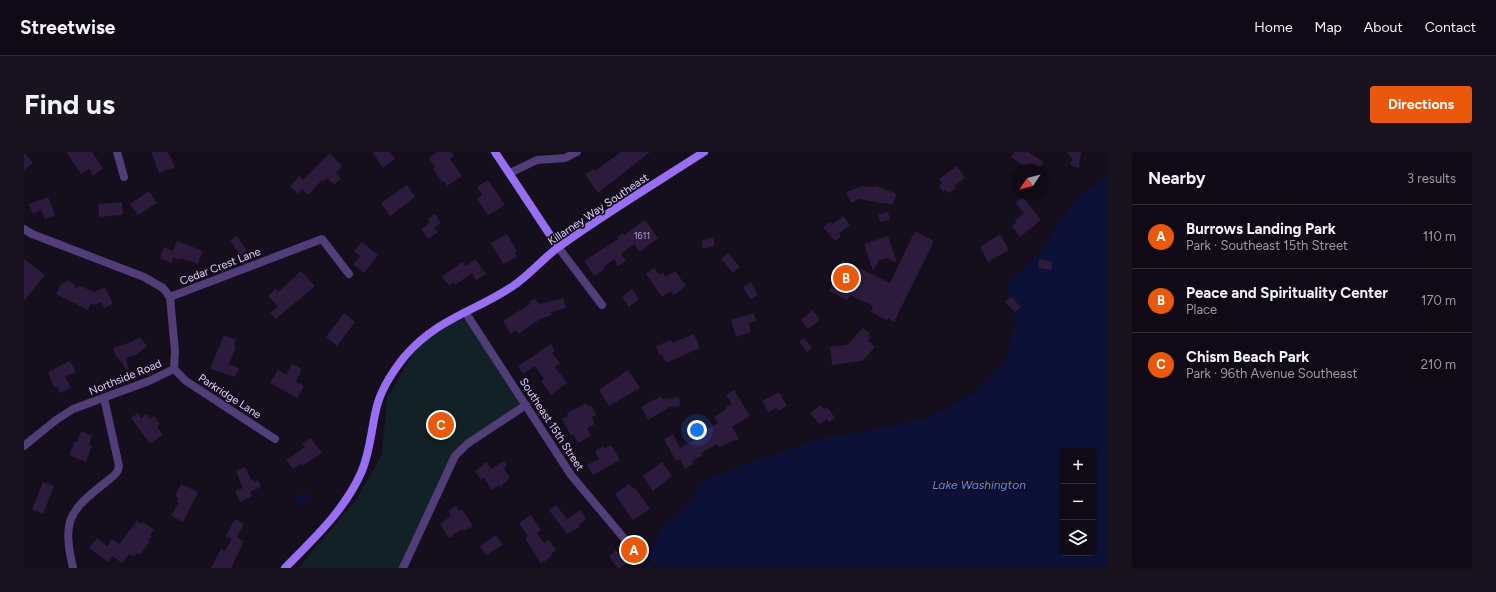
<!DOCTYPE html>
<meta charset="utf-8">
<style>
:root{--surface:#100a16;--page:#19131f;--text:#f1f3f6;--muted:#9c9aa1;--line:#302b35;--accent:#ea580c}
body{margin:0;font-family:Figtree,sans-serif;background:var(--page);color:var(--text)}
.controls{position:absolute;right:12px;bottom:12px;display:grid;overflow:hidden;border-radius:4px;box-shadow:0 1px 3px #0004}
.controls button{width:36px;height:36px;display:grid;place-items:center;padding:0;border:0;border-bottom:1px solid var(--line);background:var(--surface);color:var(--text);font:20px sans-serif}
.compass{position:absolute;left:988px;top:12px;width:36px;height:36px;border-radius:50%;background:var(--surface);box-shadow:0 1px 3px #0004;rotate:235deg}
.you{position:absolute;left:673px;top:278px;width:14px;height:14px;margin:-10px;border:3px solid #fff;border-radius:50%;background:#1a73e8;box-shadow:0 0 0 6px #1a73e833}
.badge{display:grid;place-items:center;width:26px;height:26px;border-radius:50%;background:var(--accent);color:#fff;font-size:13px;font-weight:700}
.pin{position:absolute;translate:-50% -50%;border:2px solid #fff;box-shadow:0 1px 4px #0006}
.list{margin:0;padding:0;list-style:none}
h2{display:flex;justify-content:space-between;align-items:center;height:52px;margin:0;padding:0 16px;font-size:17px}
h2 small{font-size:13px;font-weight:400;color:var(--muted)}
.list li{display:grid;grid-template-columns:26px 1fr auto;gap:12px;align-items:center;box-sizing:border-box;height:64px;padding:0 16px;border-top:1px solid var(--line)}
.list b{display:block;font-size:15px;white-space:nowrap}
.list p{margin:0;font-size:13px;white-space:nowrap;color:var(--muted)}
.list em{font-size:13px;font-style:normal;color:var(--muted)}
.icon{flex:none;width:22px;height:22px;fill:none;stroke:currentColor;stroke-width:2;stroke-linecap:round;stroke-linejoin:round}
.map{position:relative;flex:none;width:1084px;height:416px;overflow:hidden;border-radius:4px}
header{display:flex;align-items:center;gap:24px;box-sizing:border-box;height:56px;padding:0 20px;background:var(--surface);border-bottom:1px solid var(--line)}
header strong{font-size:19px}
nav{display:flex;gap:22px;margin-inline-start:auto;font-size:14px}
.intro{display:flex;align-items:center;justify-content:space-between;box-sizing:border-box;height:96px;padding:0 24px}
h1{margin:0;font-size:28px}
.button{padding:10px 18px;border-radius:4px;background:var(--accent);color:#fff;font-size:14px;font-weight:700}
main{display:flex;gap:24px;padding:0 24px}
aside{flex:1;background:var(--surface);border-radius:4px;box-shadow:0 1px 3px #0004}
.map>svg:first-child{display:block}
.green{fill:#112126}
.water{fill:#0d1037;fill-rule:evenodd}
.pier{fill:#150e1d}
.building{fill:#2c1b3c}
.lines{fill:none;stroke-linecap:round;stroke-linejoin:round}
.street{stroke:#513d78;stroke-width:8}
.secondary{stroke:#986ef2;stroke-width:8}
.labels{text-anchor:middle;stroke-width:3.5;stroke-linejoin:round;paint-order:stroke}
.number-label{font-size:9px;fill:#b3a1cb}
.street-label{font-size:11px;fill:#e0cefb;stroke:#150e1d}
.water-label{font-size:12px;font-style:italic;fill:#6587f1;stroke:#150e1d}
</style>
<header>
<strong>Streetwise</strong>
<nav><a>Home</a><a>Map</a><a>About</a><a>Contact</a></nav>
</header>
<div class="intro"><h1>Find us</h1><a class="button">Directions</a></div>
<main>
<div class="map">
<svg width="1084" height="416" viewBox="0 0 1084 416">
<rect width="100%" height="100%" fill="#150e1d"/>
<g class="green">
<path d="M438 165 440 169 444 167 502 253 436 297 379 416H274L332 348 353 312 358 301 363 246 397 188Z"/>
<path d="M610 388 621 399 611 410 600 396Z"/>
</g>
<g class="water">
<path d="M1084 24V416H618L624 400 633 388 636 378 673 344 669 338 689 324 705 320 715 314 799 286 837 280 904 266 950 241 982 209 991 170 982 131 1015 101 1054 45ZM1039 299H1069V401H1039Z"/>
<path d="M281 339 284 342V346L276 354H273L271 350 277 340Z"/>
</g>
<path class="pier" d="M621 402 633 415 632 416H629L619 406Z"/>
<g class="building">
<path d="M0 0 9 11 0 18Z"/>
<path d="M42 0H68L79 16 69 24 65 17 57 22Z"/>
<path d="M127 0H144L151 15 135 21Z"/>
<path d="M348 0H366L371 7 359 16Z"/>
<path d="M413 0H427L430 4 426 7 438 24 423 34 420 29 418 30 409 17 411 15 405 6Z"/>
<path d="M597 0H626L574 41 561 22 569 17 571 19Z"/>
<path d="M991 0H1004L1020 10 1014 18H1006L987 5Z"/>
<path d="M1043 0H1057L1055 16 1048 14 1046 10 1049 8Z"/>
<path d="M306 1 318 14 312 21 317 26 310 33 303 26 300 29 298 28 284 43 278 37 274 42 266 34 275 24 279 28Z"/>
<path d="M933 14 941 26 930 34 932 36 925 41 922 38 919 40 915 34 918 31 915 27Z"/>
<path d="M464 28 481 53 464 63 453 47 458 43 453 35Z"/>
<path d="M383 33 391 45 366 64 357 51Z"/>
<path d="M838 34 851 35 852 34 873 42 868 53 861 50V52L836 47 827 51 822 40Z"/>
<path d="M125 39 133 51 114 63 106 52Z"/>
<path d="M24 45 31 63 21 67 17 58 9 62 5 52Z"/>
<path d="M999 45 1017 68 996 85 988 74 992 71 991 69 1000 61 992 51Z"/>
<path d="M98 50 99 63 75 65 74 52Z"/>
<path d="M864 60 866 68 856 70 854 63Z"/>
<path d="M411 62 417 71 410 76 414 80 404 87 397 77 406 71 404 67Z"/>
<path d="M819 64 826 73 815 81 817 84 811 89 799 75 806 70 808 73Z"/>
<path d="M621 68 634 86 616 100 610 92 597 102 602 109 594 114 590 107 579 115 581 117 570 124 560 109 594 87 593 85 599 81 600 83Z"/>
<path d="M891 79 910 89 870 170 864 166 863 168 847 160 849 154 826 143 823 148 805 139 819 108 866 131Z"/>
<path d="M483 82 493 99 490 100 493 105 479 112 467 91Z"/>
<path d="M976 82 985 98 964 110 956 95Z"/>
<path d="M213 84 223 99 216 103 206 88Z"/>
<path d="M864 84 873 111 863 106 855 108 849 119 840 92Z"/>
<path d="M689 85 691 94 679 97 677 89Z"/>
<path d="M153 89 179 99 174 112 157 106 156 108 149 106 148 111 136 106 140 95 149 99Z"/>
<path d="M338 90 354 103 340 121 329 112 336 104 330 99Z"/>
<path d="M704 101 716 115 709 121 697 107Z"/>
<path d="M0 107 21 123 0 149Z"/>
<path d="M451 107 462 122 452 128 448 121 431 133 430 130 425 134 418 124 439 110 442 114Z"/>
<path d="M1015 107 1028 109 1027 118 1014 116Z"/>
<path d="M630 116 635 123 639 121 642 125 651 119 662 134 650 143 647 139 638 145 622 122Z"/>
<path d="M277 119 291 134 252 167 246 161 254 154 244 144 252 137 254 140Z"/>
<path d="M45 129 50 132 52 136 57 134 70 140 81 135 89 152 80 156 77 150 71 153 67 151 64 158 32 142 37 132Z"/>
<path d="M727 130 734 143 726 147 719 135Z"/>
<path d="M608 137 615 147 605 155 598 145Z"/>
<path d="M987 145 997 155 991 160 981 150Z"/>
<path d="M511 146 515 152 539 146 542 156 527 160 528 163 516 167 494 182 492 178 487 182 479 169 506 152 505 150Z"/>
<path d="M789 158 796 168 784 177 777 168Z"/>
<path d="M320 161 331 170 313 194 302 185Z"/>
<path d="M730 161 732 169 725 171 727 180 712 185 707 168Z"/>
<path d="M839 176 846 182 844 184 846 186 844 189 851 195 838 209 808 213 806 195 823 193Z"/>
<path d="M670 182 676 196 642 211 638 202 635 203 632 194 647 188 648 191Z"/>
<path d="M200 183 212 188 210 194 212 195 205 212 215 216 211 225 186 217Z"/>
<path d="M116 185 123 194 112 203 102 206 106 222 92 204 89 196 107 190Z"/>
<path d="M780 186 788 196 783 200 775 190Z"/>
<path d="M527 192 531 199 528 201 536 211 531 215 543 231 527 243 517 229 520 227 511 214 499 222 494 214Z"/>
<path d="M46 209 52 220 41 225 47 236 36 241 33 234 30 236 24 220Z"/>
<path d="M268 212 278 217 272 229 280 234 273 246 246 231 254 218 262 223Z"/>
<path d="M604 218 616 236 585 254 575 238Z"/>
<path d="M710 238 726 264 708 275 715 287 695 295 693 292 677 301 679 303 668 309 669 312 661 317 656 307 652 309 640 287 649 282 656 296 678 284 676 281 694 271 690 265 703 257 702 255 708 252 702 243Z"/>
<path d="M755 240 763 254 754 259 752 256 744 260 738 249Z"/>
<path d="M637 244 638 247 655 245 656 254 646 255 624 268 617 255Z"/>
<path d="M562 251 564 255 567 253 572 263 568 265 571 272 563 276 567 284 554 291 550 283 547 284 538 267 544 264 543 261Z"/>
<path d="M797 253 800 257 803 255 811 266 805 270 803 267 795 272 786 261Z"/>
<path d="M114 261 117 266 122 262 126 267 130 264 136 272 133 274 139 283 126 292 107 266Z"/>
<path d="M57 279 68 284 65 293 68 294 62 310 45 303 51 289 53 290Z"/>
<path d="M287 286 298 301 278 314 277 312 269 317 262 308 281 295 278 292Z"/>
<path d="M587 293 596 308 569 323 563 313 575 307 571 299 579 294 580 297Z"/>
<path d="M480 309 483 314 480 316 486 326 476 335 475 333 468 338 460 326 457 328 451 319 463 310 467 317Z"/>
<path d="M638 310 648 324 629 339 619 324Z"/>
<path d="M221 315 227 328 229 327 230 330 234 328 237 335 226 340 228 344 216 350 211 339 219 336 212 319Z"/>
<path d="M19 330 30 334 19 362 8 357Z"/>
<path d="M157 332 174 340 159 370 147 364 155 350 153 349 155 346 151 344Z"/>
<path d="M605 332 610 337 611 336 626 357 609 368 591 342Z"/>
<path d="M532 353 543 367 556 358 562 367 555 373 556 375 543 382 525 358Z"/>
<path d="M432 354 435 359 438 357 449 374 440 379 438 377 425 386 416 372 427 364 424 359Z"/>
<path d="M507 363 517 378 513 381 520 391 525 388 532 398 527 402 528 404 517 412 501 386 504 384 495 371Z"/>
<path d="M211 367 220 372 213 385 220 389 211 408 207 416H187L197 397 201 399 208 387 202 384Z"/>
<path d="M113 369 117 372 119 370 130 378 126 383 128 384 124 388 126 389 116 403 113 401 110 405 105 402 98 411 88 404 84 410 65 396 73 386 83 394 88 387 95 392Z"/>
<path d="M472 383 479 393 462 403 456 394Z"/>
<path d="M592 398 602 412 596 416H593L585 404Z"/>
</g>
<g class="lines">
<g class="street">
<path d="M93 0 100 25"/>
<path d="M486 21 513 8 541 6 553 0"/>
<path d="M0 77 8 82 120 125 139 136 146 145 298 87 325 122"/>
<path d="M534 95 578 153"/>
<path d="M146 145 151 199 150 217"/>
<path d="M441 160 547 323 604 391"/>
<path d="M150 217 162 229 251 287"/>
<path d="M0 294 32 268 49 257 125 229 150 217"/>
<path d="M49 416C38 368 45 359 82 330 88 325 94 322 95 314L80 246"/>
<path d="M379 416 431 304 443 292 502 253"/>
</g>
<g class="secondary">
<path d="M471 0 534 95"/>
<path d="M261 416C290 386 320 359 337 321 346 301 347 279 352 258 356 238 369 219 381 204 414 166 450 160 489 134 506 123 519 106 536 94 582 61 632 31 680 0"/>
</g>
</g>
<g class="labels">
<g class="number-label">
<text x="618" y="87">1611</text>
</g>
<g class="street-label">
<text transform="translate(574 57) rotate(-34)" y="4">Killarney Way Southeast</text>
<text transform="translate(196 114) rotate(-21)" y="4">Cedar Crest Lane</text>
<text transform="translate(101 225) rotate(-22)" y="4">Northside Road</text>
<text transform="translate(206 244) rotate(33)" y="4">Parkridge Lane</text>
<text transform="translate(528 272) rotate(57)" y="4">Southeast 15th Street</text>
</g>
<g class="water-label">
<text x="955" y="337">Lake Washington</text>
</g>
</g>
</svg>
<div class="controls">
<button>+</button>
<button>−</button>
<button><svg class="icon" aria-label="layers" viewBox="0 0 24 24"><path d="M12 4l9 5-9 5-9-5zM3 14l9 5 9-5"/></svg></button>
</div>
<svg class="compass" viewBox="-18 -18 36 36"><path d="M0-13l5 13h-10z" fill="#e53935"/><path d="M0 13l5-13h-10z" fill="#9c9aa1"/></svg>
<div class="you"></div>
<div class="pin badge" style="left:610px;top:398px">A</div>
<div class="pin badge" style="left:822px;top:126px">B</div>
<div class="pin badge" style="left:417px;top:273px">C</div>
</div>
<aside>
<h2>Nearby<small>3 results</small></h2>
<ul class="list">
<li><span class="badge">A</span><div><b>Burrows Landing Park</b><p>Park · Southeast 15th Street</p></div><em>110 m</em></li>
<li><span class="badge">B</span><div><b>Peace and Spirituality Center</b><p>Place</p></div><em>170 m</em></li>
<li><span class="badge">C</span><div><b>Chism Beach Park</b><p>Park · 96th Avenue Southeast</p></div><em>210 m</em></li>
</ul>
</aside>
</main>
